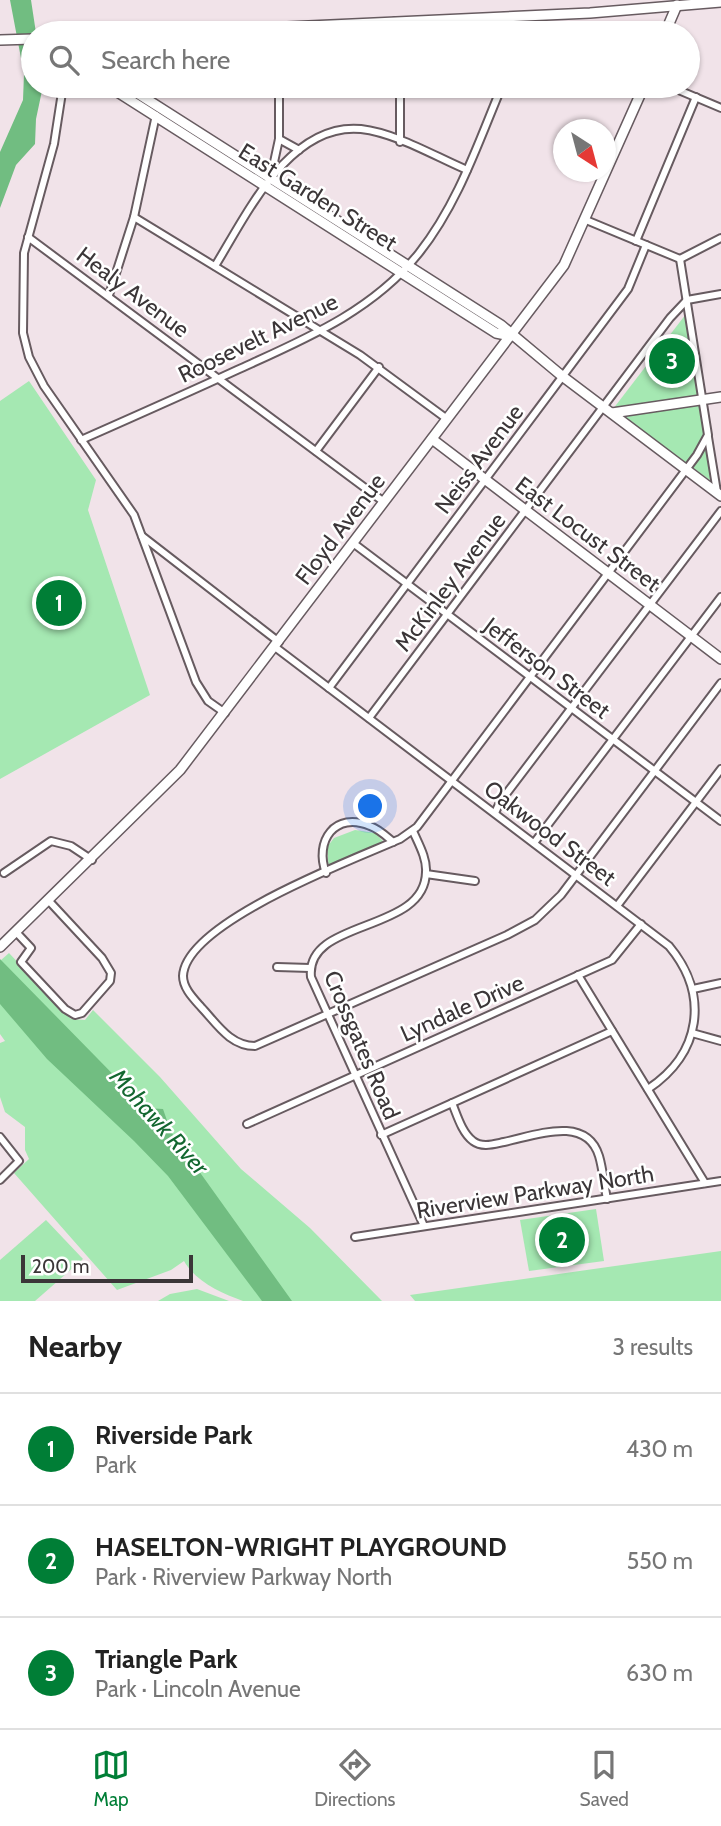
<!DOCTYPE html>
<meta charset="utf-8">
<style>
:root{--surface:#fff;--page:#f2f2f2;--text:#222;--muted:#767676;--line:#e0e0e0;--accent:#007e36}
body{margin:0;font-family:Cabin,sans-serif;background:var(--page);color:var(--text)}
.compass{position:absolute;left:553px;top:119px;width:63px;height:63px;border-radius:50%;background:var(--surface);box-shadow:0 2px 5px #0004;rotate:144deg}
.scale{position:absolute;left:21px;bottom:18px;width:172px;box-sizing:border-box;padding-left:7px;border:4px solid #3b3638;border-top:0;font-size:19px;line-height:24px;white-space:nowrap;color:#3b3638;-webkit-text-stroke:5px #fff;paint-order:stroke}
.you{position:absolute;left:371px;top:807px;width:24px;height:24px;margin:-18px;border:5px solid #fff;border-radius:50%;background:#1a73e8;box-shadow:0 0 0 10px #1a73e833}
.badge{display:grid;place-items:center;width:46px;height:46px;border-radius:50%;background:var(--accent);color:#fff;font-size:23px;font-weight:700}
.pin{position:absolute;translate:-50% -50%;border:4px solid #fff;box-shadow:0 2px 7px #0006}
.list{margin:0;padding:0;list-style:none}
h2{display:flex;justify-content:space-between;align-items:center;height:91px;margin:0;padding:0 28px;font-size:30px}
h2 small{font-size:23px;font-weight:400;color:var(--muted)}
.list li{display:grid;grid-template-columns:46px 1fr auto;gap:21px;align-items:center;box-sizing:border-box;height:112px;padding:0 28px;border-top:2px solid var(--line)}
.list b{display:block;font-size:26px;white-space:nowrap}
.list p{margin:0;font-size:23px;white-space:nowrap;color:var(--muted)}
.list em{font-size:23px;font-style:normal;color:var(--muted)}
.icon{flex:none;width:38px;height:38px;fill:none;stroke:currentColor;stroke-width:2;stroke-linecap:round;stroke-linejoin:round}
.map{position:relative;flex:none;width:721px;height:1301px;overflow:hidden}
.search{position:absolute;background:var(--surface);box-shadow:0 2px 5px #0004;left:21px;right:21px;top:21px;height:77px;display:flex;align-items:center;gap:18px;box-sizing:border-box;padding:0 24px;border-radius:38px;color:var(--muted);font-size:26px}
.sheet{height:427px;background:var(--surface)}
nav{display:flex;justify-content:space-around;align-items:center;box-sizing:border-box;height:98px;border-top:2px solid var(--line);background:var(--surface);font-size:19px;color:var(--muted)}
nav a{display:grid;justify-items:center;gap:4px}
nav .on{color:var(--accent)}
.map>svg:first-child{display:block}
.green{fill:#a5e8b2}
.water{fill:#71bd81}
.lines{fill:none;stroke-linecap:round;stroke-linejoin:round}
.street-casing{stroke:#675b60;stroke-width:10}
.secondary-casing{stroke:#675b60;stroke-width:12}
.street{stroke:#fff;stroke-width:6}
.secondary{stroke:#fff;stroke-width:9}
.labels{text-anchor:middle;stroke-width:5;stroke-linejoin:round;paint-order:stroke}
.street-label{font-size:23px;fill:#3b3638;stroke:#fff}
.water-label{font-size:24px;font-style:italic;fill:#136730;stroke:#fff}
</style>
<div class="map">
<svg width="721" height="1301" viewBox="0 0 721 1301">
<rect width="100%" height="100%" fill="#f1e3e9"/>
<g class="green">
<path d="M686 314 715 484 613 409Z"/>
<path d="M29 381 96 480 88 510 150 695 0 779V401Z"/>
<path d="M355 830 375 833 387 845 329 871 327 847 334 838Z"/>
<path d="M9 953 71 1019 85 1020 93 1010 160 1077 241 1169 310 1228 382 1301H243C221 1293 196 1282 184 1261L171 1270 117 1290 14 1173 29 1159 25 1150V1127L5 1112 0 1097V1043L5 1041 0 1034V961Z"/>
<path d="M596 1209 604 1261 529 1271 520 1220Z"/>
<path d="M46 1220 83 1259 35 1301H0V1260Z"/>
<path d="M721 1251V1301H415L410 1295Z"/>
<path d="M197 1289 229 1301H158L170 1294Z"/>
</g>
<g class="water">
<path d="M10 0H31L36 33H33V86H43L36 119 35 144 16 165 0 208V152L23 100 24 74Z"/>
<path d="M0 959 146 1108 163 1109 171 1132 292 1301H262L168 1176 134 1141 47 1059 0 1004Z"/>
</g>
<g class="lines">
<g class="street-casing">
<g id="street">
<path d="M505 16 506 33"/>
<path d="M395 21 396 33"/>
<path d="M63 86 54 144 24 253 23 333 29 357 44 386 134 515 196 682 208 701 225 713"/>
<path d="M400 86V142"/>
<path d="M669 86 721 108"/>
<path d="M279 139 299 150"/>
<path d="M271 176 279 139V86"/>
<path d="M134 217 360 355 447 419"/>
<path d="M586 220 680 259"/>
<path d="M28 237 384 502"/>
<path d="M636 241 696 97"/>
<path d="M680 259 708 435 697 455 417 827 400 839C355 859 185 922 183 976 183 988 193 998 201 1007 217 1024 230 1046 255 1046L507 935 535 920 561 895 721 683"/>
<path d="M680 259 721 238"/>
<path d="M215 266C246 216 289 122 361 129 396 133 434 156 467 170"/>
<path d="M109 295 134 217 156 115"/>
<path d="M708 437 717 492"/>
<path d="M81 440C133 417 185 394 237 370 303 340 372 312 419 253 458 204 478 143 502 86"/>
<path d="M316 451 379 367"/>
<path d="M142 536 279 642"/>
<path d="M353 543 721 821"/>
<path d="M275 647 669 946C710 995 701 1054 648 1089"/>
<path d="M329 688 628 289 646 245"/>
<path d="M369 718 670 318 687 300 721 294"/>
<path d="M495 813 500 802 721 511"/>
<path d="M413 831C418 843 427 858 426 872 425 934 305 918 311 977L424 1226"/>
<path d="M534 843 721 597"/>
<path d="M4 873 51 841 71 846 92 860"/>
<path d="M326 873C314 841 335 811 370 826 379 829 386 836 393 842"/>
<path d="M426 874 475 881"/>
<path d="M617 906 721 769"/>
<path d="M16 932 31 948 21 962 65 1009 75 1015 82 1013 110 981 111 973 102 958 49 901"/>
<path d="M277 967 310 968"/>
<path d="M578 975 705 1183"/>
<path d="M693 989 721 983"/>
<path d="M692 1033 721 1041"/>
<path d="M452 1103C457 1115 462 1133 473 1141 482 1148 494 1144 504 1142 534 1136 586 1114 599 1156 603 1169 604 1185 607 1199"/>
<path d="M247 1124 612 960 641 924"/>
<path d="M381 1135 612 1031"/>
<path d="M0 1137 19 1161 0 1180"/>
<path d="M355 1237 721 1181"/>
</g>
</g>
<g class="secondary-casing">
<g id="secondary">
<path d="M155 33 590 13 721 2"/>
<path d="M665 33 677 5"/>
<path d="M0 40 33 39"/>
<path d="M108 86 496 333 511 336"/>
<path d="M126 86 501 325 562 376 721 496"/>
<path d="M612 413 721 397"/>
<path d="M432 439 721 659"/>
<path d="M0 947 180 770 564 265 644 86"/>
</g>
</g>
<use href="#street" class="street"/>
<use href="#secondary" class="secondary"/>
</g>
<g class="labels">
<g class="street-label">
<text transform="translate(318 197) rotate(32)" y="8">East Garden Street</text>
<text transform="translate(133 292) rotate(37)" y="8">Healy Avenue</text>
<text transform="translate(258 338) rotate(-26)" y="8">Roosevelt Avenue</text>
<text transform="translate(479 459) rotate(-53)" y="8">Neiss Avenue</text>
<text transform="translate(340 529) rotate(-53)" y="8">Floyd Avenue</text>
<text transform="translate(588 534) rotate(37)" y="8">East Locust Street</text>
<text transform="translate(450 582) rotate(-53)" y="8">McKinley Avenue</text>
<text transform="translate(547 668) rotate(37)" y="8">Jefferson Street</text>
<text transform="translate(550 833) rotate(37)" y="8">Oakwood Street</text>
<text transform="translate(462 1008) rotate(-24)" y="8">Lyndale Drive</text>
<text transform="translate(362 1045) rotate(67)" y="8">Crossgates Road</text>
<text transform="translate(535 1192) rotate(-9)" y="8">Riverview Parkway North</text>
</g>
<g class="water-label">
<text transform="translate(159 1122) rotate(48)" y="8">Mohawk River</text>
</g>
</g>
</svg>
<svg class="compass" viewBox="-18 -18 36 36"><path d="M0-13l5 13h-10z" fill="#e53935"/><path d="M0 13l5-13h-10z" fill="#767676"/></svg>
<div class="scale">200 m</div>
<div class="you"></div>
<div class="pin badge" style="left:59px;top:603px">1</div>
<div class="pin badge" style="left:562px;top:1240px">2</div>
<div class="pin badge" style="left:672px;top:361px">3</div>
<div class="search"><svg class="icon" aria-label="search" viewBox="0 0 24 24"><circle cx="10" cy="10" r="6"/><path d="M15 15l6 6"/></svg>Search here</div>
</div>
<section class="sheet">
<h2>Nearby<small>3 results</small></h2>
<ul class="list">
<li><span class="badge">1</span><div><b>Riverside Park</b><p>Park</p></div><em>430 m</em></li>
<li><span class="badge">2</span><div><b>HASELTON-WRIGHT PLAYGROUND</b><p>Park · Riverview Parkway North</p></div><em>550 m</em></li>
<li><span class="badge">3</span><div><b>Triangle Park</b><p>Park · Lincoln Avenue</p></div><em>630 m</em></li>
</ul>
</section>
<nav>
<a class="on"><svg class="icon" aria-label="map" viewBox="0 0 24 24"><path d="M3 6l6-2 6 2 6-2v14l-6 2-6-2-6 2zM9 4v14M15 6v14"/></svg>Map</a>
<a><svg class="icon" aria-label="directions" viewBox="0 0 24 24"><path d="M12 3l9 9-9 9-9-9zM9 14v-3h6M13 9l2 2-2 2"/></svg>Directions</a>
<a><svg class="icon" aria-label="saved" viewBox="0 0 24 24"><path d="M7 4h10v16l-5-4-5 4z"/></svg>Saved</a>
</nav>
